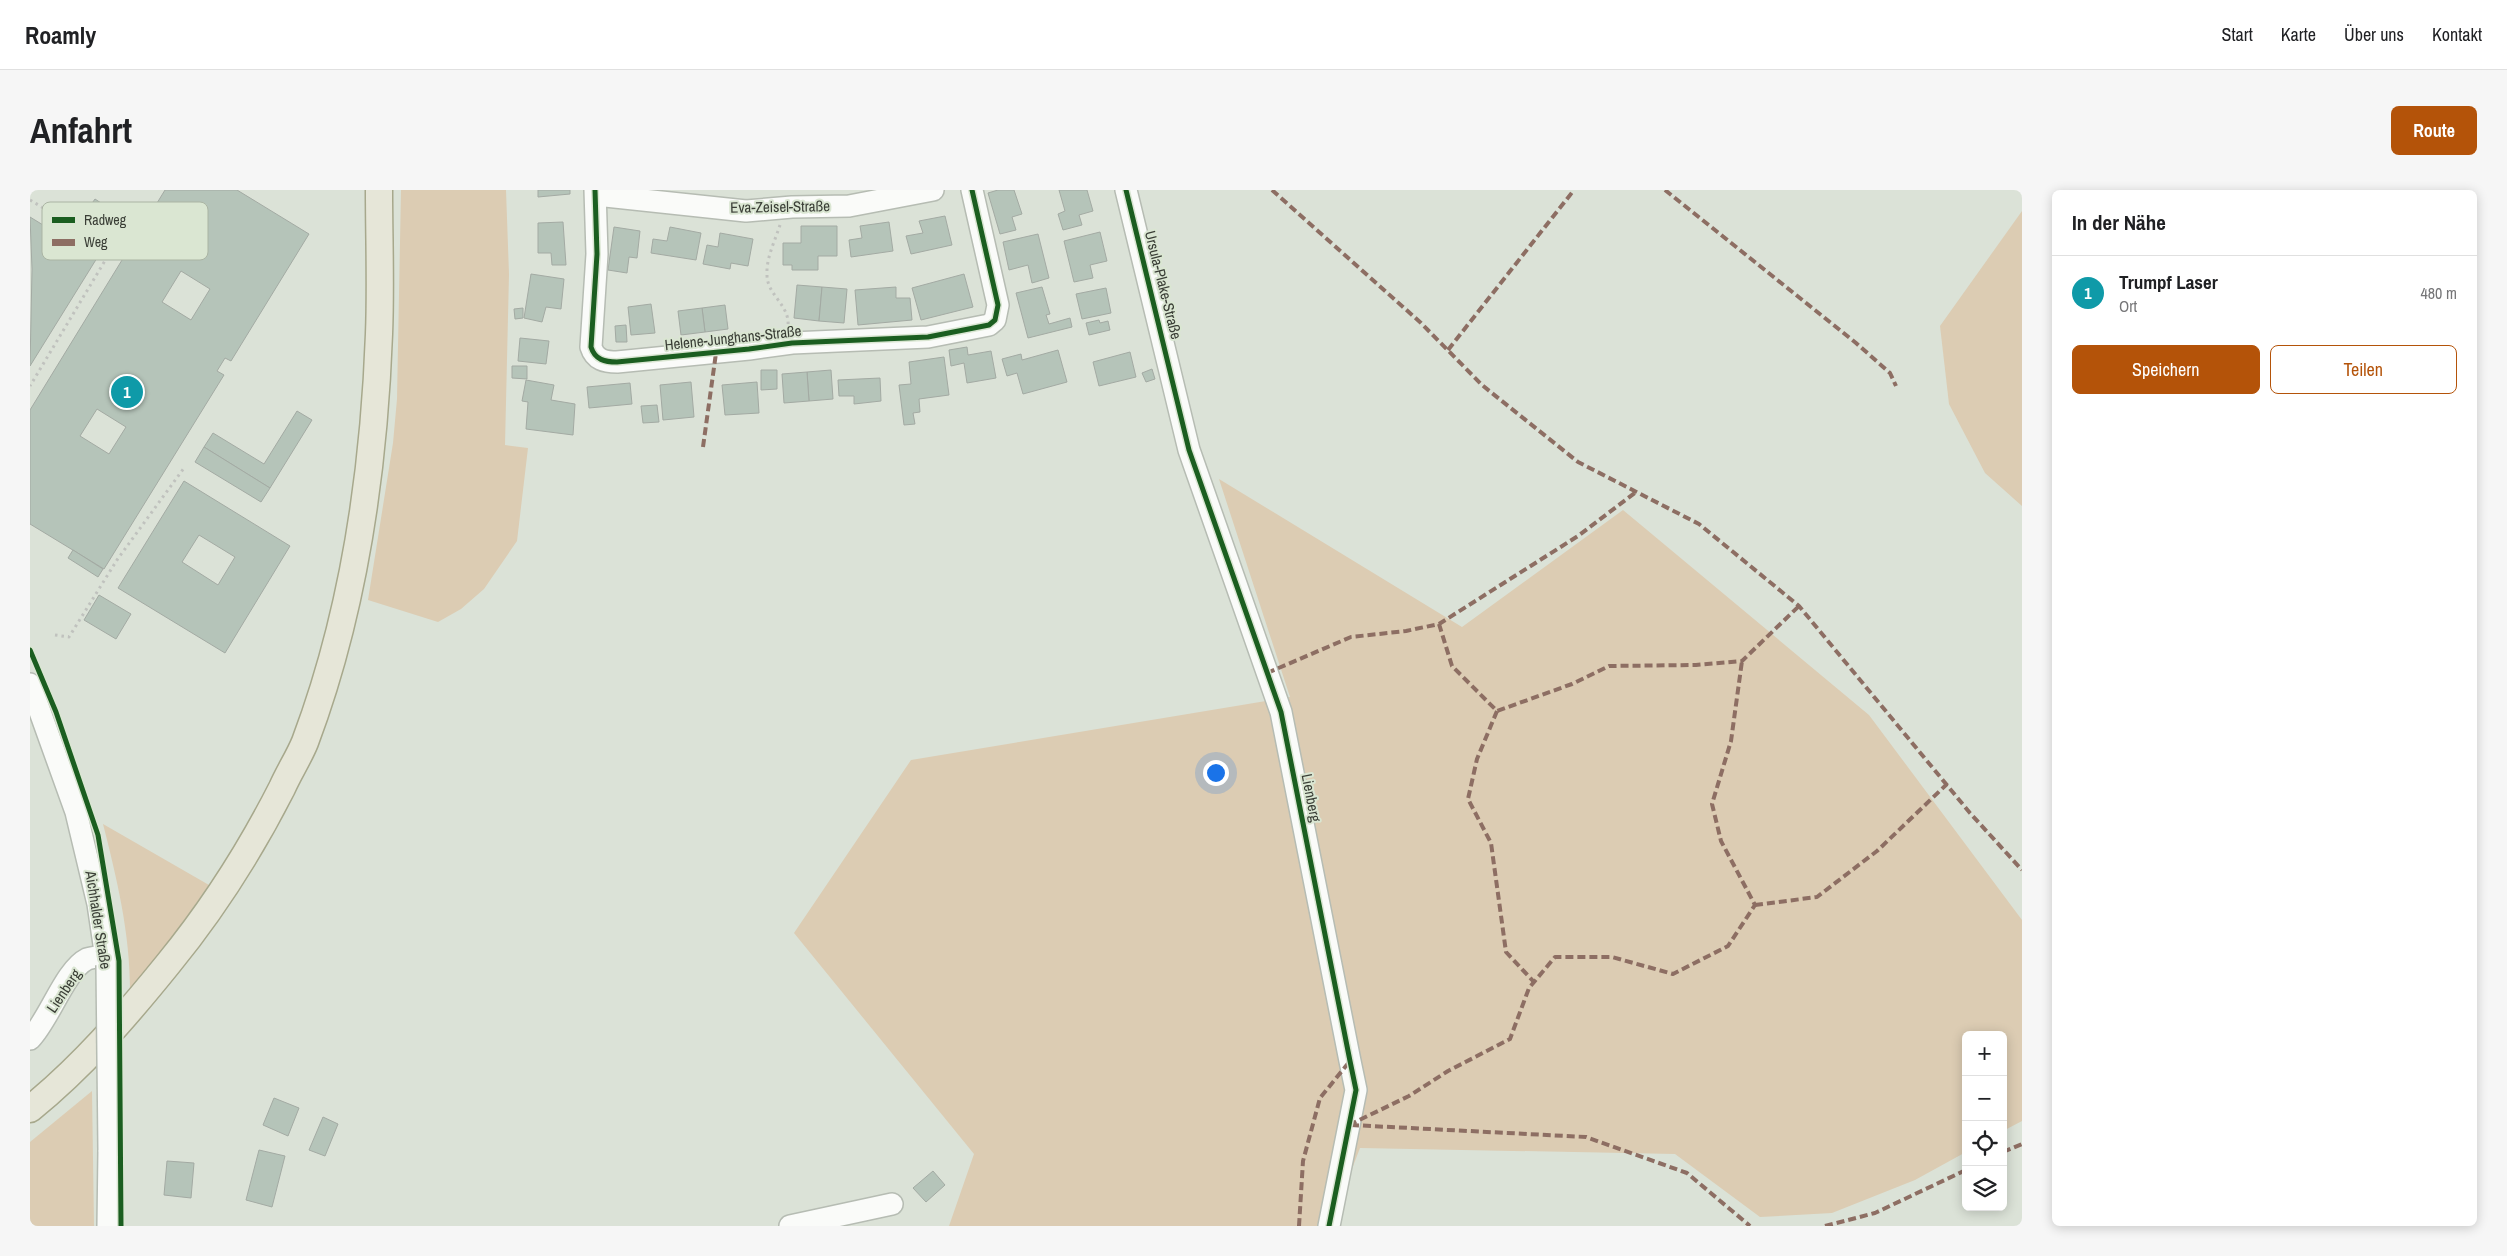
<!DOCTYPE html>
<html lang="de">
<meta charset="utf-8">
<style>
:root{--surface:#fff;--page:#f6f6f6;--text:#202124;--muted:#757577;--line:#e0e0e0;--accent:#b45309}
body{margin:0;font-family:"Archivo Narrow",sans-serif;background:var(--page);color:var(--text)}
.controls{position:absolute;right:15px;bottom:15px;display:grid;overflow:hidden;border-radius:8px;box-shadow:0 2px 12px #0003}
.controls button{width:45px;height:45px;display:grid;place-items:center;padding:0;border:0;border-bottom:1px solid var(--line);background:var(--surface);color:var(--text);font:25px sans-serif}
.you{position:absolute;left:1185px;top:582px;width:18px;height:18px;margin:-12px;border:4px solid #fff;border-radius:50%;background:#1a73e8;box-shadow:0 0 0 8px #1a73e833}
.badge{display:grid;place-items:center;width:32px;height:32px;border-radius:50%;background:var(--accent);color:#fff;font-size:16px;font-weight:700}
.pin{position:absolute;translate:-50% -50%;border:2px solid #fff;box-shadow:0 1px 5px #0006}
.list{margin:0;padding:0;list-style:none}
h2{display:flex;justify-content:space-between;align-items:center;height:65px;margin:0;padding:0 20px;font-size:21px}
h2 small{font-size:16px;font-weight:400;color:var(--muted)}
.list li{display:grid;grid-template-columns:32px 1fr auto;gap:15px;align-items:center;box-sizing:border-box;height:75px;padding:0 20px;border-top:1px solid var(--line)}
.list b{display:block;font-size:19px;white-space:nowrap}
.list p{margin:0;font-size:16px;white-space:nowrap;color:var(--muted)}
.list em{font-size:16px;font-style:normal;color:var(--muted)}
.actions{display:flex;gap:10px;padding:15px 20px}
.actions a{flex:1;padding:11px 0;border:1px solid var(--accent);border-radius:8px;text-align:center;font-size:18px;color:var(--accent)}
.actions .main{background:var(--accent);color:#fff}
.icon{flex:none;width:28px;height:28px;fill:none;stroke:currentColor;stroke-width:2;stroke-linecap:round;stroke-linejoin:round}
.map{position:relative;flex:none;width:1992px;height:1036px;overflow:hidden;border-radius:8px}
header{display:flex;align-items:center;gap:30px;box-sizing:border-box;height:70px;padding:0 25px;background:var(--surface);border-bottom:1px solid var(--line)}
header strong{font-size:24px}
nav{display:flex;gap:28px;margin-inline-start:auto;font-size:18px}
.intro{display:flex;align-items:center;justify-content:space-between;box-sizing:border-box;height:120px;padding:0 30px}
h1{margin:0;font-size:35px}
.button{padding:12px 22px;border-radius:8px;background:var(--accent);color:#fff;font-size:18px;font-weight:700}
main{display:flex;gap:30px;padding:0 30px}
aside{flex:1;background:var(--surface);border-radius:8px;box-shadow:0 2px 12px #0003}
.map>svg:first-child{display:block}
.green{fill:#dcccb3}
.building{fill:#b5c4b9;stroke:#a3aaa3;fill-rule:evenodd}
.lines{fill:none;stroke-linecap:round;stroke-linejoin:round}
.minor-casing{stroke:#b6bcb3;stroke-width:24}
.major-casing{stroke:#a7a88c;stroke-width:29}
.path{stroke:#c0c2be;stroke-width:3;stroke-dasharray:2.5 4;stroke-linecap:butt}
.minor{stroke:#fafbf9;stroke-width:21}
.major{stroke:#e6e6d8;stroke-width:26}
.minor-bridge-casing{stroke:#b6bcb3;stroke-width:24;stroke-linecap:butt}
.minor-bridge{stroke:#fafbf9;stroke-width:21}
.quiet{stroke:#8d6e63;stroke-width:4;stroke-dasharray:8 4;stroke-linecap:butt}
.cycleway-casing{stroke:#dae6d2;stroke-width:8}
.cycleway{stroke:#1b5e20;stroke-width:5}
.labels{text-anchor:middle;stroke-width:4;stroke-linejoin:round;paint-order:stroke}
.street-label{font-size:15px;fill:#3a3e36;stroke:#dae6d2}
.key{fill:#dae6d2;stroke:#aab4a3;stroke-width:1}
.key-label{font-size:14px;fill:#3a3e36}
</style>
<header>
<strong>Roamly</strong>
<nav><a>Start</a><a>Karte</a><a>Über uns</a><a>Kontakt</a></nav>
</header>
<div class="intro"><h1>Anfahrt</h1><a class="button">Route</a></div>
<main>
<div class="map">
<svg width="1992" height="1036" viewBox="0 0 1992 1036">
<rect width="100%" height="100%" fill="#dbe2d7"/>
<g class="green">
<path d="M371 0H476L479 84 475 255 498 258 487 351 454 399 431 419 408 432 338 410 363 253 367 209Z"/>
<path d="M1992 21V316L1955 283 1919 214 1910 136Z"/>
<path d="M1189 289 1432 437 1593 320 1839 525 1992 730V931L1973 941V845H1936V962L1885 990 1802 1023 1730 1027 1645 964 1330 958 1300 1036H919L944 964 764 743 881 570 1260 507Z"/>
<path d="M73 634 179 695 141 749 100 800C100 743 87 689 73 634Z"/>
<path d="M62 901 64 1036H0V952Z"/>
</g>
<g class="building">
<path d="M135 0H207L279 44 201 171 195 168 187 181 194 185 74 379 0 334V220ZM151 81 180 99 161 130 132 112ZM67 219 96 237 79 264 50 246Z"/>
<path d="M508 0H540V4L508 7Z"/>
<path d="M968 0H984L992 24 982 27 986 40 970 44 958 3Z"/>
<path d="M1029 0H1057L1063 21 1049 25 1052 35 1033 40 1028 24 1035 21Z"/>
<path d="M65 9 71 13 64 23 58 19Z"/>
<path d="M915 26 922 55 881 64 876 46 893 43 889 31Z"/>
<path d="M0 27 67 68 0 176 2 79Z"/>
<path d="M533 32 536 75H522L521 63H508V33Z"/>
<path d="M859 32 863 61 821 67 819 50 832 48 830 36Z"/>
<path d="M771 36H807V66H788V80H762V75H753V53H771Z"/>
<path d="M584 37 610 41 607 68 599 67 597 83 578 80Z"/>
<path d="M640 37 671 43 666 70 621 63 623 49 637 51Z"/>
<path d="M1070 42 1077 71 1060 75 1063 88 1044 92 1034 51Z"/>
<path d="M690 43 723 49 718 76 701 73 700 79 673 74 677 55 688 57Z"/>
<path d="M1008 44 1019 88 1002 93 998 75 979 80 973 52Z"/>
<path d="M501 84 534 89 531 119 516 117 512 132 494 128Z"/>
<path d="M934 84 943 117 891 130 882 98Z"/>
<path d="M767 95 792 97 789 131 764 128Z"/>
<path d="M792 97 817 99 814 133 789 131Z"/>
<path d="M866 97V108H880L882 130 828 135 825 100Z"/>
<path d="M1012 97 1020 124 1016 125 1019 134 1040 128 1042 137 998 148 986 103Z"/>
<path d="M1076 98 1081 123 1052 129 1046 104Z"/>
<path d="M621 114 625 143 601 145 598 117Z"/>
<path d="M695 115 698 139 675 142 672 118Z"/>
<path d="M493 118V128L485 129 484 119Z"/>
<path d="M672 118 675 142 651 145 648 121Z"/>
<path d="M1069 130 1070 133 1078 131 1080 140 1059 145 1056 133Z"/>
<path d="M596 135 597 152H586L585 136Z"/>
<path d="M490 148 519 151 516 174 488 171Z"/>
<path d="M937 157 938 165 961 161 966 188 937 193 934 173 921 176 919 160Z"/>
<path d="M1028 160 1037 192 993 204 987 183 977 186 972 169 991 164 992 170Z"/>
<path d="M1100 162 1106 187 1069 196 1063 172Z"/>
<path d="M914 167 919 205 889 209 890 222 883 223 885 234 874 235 869 195 881 194 879 172Z"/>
<path d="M482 176H497V189L482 188Z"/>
<path d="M1122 179 1125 189 1116 192 1112 183Z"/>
<path d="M731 180H747V199L731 200Z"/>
<path d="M801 180 803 209 779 211 777 182Z"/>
<path d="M777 182 779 211 754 213 752 184Z"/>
<path d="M850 188 851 211 824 214V206H809L808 190Z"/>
<path d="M496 190 524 195 521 210 545 214 543 245 496 239 498 212 492 211Z"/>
<path d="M661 192 664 227 633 230 630 195Z"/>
<path d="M727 192 729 223 695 225 692 195Z"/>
<path d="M600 193 602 214 559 218 557 197Z"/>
<path d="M627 215 629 232 613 233 611 216Z"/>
<path d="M267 221 282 230 240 298 174 257 183 243 234 274Z"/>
<path d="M174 257 240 298 231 312 165 272Z"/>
<path d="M154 291 260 356 195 463 88 398ZM169 345 205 367 188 395 152 372Z"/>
<path d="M43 360 73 379 68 387 38 368Z"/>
<path d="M69 405 101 424 86 449 54 430Z"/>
<path d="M244 908 269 918 258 946 233 935Z"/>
<path d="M293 927 308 934 295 966 279 960Z"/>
<path d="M229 960 255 966 242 1017 216 1010Z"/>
<path d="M137 971 164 973 161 1008 134 1005Z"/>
<path d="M903 981 915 995 896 1012 883 998Z"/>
</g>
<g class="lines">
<g class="minor-casing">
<g id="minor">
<path d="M565 0 567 64 561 157C565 170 575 172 587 172L719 159 762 153 898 147 959 135 965 130 968 115 942 0"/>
<path d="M1096 0 1159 260 1251 522 1320 871 1326 900 1299 1036"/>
<path d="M566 5 716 21 762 17 819 16 903 0"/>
<path d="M0 494 46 622 68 714 77 775"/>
<path d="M0 849C19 830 35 780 57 769 63 767 71 767 77 766"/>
<path d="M78 1036 79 960"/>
<path d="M760 1036 862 1014"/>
</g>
</g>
<g class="major-casing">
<path id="major" d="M0 919C52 877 96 826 138 774 183 719 220 661 252 598 259 582 269 567 275 552 324 422 344 282 349 144 351 96 349 48 349 0"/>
</g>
<g class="path">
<path d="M0 10 82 59 0 196"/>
<path d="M750 35C745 51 736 68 737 85 737 105 760 115 758 136"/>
<path d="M25 445 39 447 87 370 154 278"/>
</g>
<use href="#minor" class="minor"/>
<use href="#major" class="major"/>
<g class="minor-bridge-casing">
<path id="minor-bridge" d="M77 775 79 960"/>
</g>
<use href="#minor-bridge" class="minor-bridge"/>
<g class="quiet">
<path d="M1242 0 1391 133 1452 195 1548 272 1669 334 1769 416 1940 623 1992 680"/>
<path d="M1635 0 1826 153 1860 183 1866 196"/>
<path d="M1418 160 1544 0"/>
<path d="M673 257 686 163"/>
<path d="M1409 434 1422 476 1467 521 1542 494 1579 476 1666 475 1712 471 1769 416"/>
<path d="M1237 483 1321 447 1376 441 1409 434 1548 346 1606 302"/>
<path d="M1467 521 1447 569 1438 609 1461 653 1476 762 1504 792"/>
<path d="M1725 715 1787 707 1847 661 1917 594"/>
<path d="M1319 935 1379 906 1418 881 1480 849 1499 798 1525 767H1582L1643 784 1698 756 1725 715 1691 651 1682 614 1701 551 1712 471"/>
<path d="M1321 935 1556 947 1657 983 1720 1036"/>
<path d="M1973 962 1992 954"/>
<path d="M1269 1036 1273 971 1290 908 1320 871"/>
<path d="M1795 1036 1845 1023 1936 980"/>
</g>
<g class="cycleway-casing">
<g id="cycleway">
<path d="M565 0 567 64 561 157C565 170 575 172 587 172L719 159 762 153 898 147 959 135 965 130 968 115 942 0"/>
<path d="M1096 0 1159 260 1251 522 1320 871 1326 900 1299 1036"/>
<path d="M0 460 26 522 68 645 89 771 91 1036"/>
</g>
</g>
<use href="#cycleway" class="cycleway"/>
</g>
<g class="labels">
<g class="street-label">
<text transform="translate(750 17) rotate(-1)" y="5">Eva-Zeisel-Straße</text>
<text transform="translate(1133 95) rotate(76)" y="5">Ursula-Plake-Straße</text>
<text transform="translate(703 148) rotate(-6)" y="5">Helene-Junghans-Straße</text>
<text transform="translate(1281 608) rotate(79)" y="5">Lienberg</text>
<text transform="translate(68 730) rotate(81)" y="5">Aichhalder Straße</text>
<text transform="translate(34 801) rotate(-56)" y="5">Lienberg</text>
</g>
</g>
<rect x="12" y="12" width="166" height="58" rx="8" class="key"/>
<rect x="22" y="27" width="23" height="6" fill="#1b5e20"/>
<rect x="22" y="49" width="23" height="7" fill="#8d6e63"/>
<g class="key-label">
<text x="54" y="35">Radweg</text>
<text x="54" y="57">Weg</text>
</g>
</svg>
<div class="controls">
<button>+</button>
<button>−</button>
<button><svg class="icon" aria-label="locate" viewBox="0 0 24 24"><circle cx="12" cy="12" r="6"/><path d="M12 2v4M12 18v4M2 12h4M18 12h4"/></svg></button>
<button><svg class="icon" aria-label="layers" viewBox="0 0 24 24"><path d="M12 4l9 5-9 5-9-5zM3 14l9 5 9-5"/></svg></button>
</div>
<div class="you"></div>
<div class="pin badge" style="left:97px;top:202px;background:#0f9aa8">1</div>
</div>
<aside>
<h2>In der Nähe<small></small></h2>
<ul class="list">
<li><span class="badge" style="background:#0f9aa8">1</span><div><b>Trumpf Laser</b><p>Ort</p></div><em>480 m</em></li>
</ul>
<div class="actions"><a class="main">Speichern</a><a>Teilen</a></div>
</aside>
</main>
